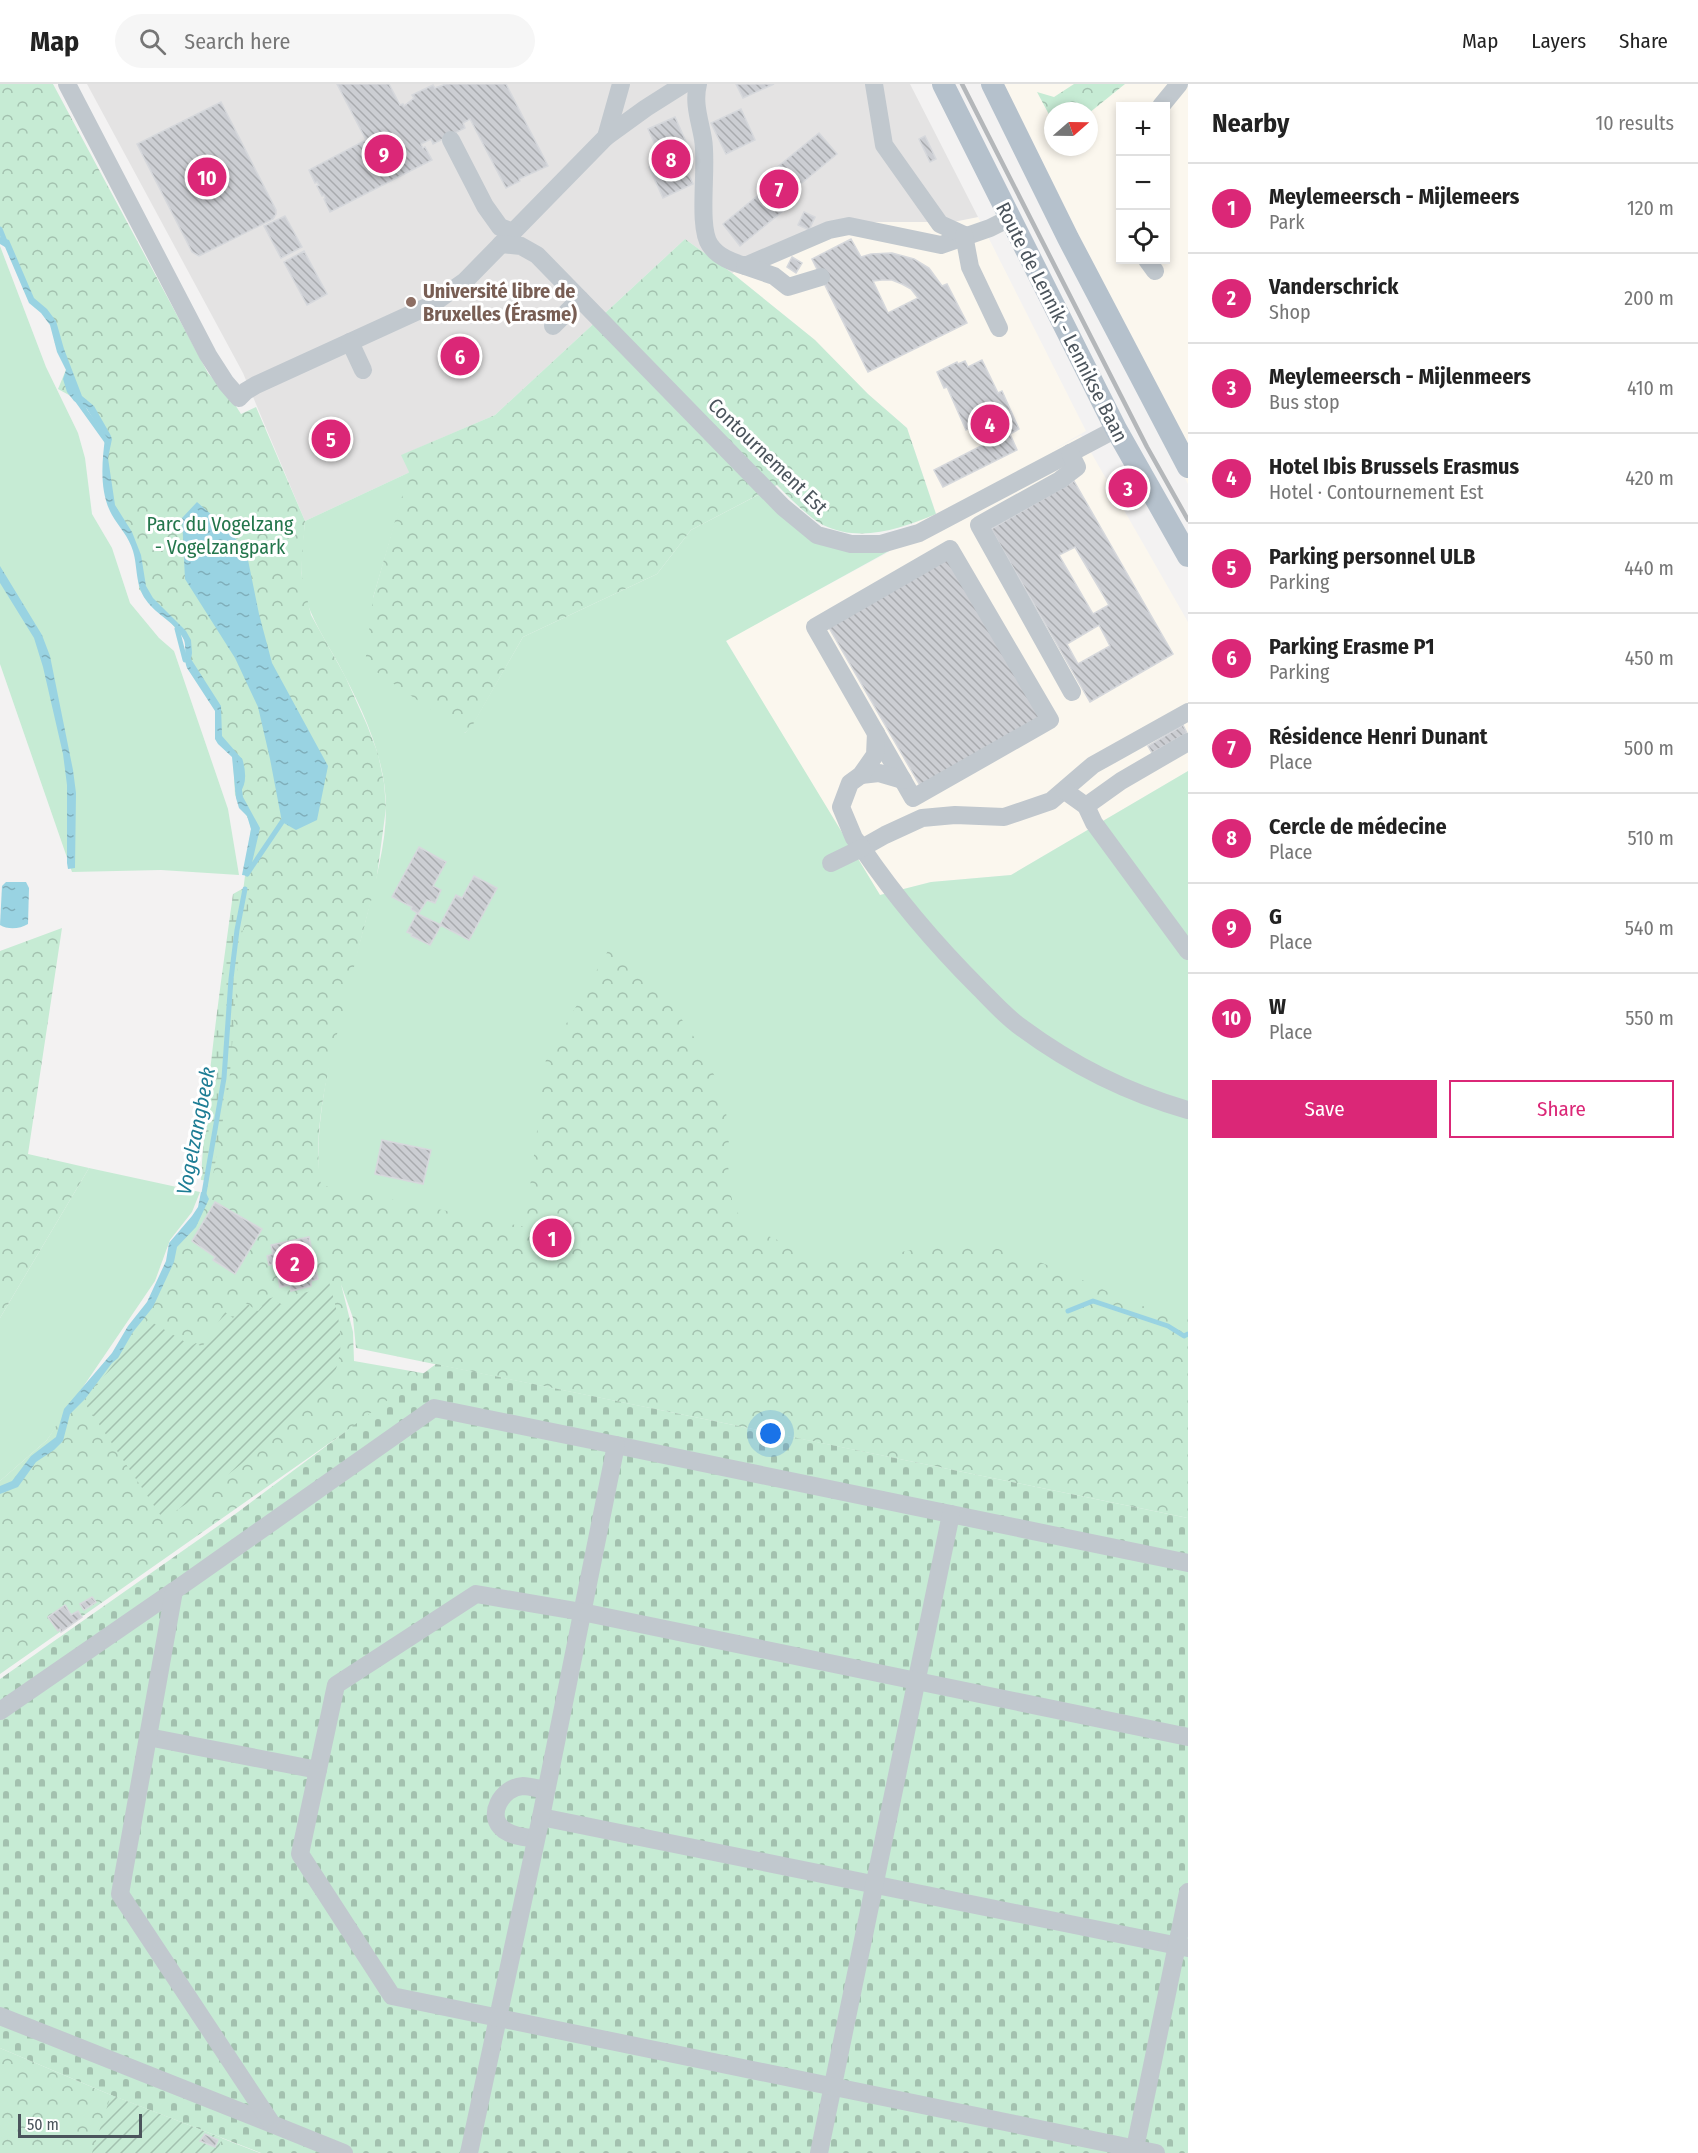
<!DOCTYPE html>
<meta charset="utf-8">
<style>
:root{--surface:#fff;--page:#f6f6f6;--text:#222;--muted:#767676;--line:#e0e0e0;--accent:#db2777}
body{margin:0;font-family:"Fira Sans Condensed",sans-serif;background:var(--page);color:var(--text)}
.controls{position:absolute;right:18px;top:18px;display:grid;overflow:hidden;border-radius:0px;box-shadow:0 3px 9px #0003}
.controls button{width:54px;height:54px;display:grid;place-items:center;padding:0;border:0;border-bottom:2px solid var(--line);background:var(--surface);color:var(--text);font:30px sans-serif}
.compass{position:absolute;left:1044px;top:18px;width:54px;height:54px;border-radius:50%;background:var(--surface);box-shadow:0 3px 9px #0003;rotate:70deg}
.scale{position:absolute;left:18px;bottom:15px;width:124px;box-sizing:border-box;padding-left:6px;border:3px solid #4b545c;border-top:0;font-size:16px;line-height:21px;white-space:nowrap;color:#4b545c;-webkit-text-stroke:4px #fff;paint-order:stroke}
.you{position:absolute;left:771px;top:1350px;width:21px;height:21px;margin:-15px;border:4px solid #fff;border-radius:50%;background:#1a73e8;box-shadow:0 0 0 9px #1a73e833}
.badge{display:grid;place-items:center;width:39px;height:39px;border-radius:50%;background:var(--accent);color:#fff;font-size:20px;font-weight:700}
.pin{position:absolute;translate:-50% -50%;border:3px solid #fff;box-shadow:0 2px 6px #0006}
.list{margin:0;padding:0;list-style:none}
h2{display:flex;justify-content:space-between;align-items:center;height:78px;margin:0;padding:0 24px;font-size:26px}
h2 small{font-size:20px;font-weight:400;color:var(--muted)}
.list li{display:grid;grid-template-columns:39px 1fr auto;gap:18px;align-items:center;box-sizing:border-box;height:90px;padding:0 24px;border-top:2px solid var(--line)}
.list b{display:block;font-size:22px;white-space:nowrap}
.list p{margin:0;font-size:20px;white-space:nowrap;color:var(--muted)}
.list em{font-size:20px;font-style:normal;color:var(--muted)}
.actions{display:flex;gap:12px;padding:18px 24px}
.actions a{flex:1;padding:14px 0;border:2px solid var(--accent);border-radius:0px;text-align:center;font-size:21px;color:var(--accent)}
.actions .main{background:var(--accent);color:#fff}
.icon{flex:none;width:33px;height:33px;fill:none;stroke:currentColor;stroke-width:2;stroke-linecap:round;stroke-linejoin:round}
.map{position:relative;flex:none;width:1188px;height:2069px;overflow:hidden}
header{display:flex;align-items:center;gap:36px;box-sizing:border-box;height:84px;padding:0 30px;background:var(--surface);border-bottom:2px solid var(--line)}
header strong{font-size:28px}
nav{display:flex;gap:33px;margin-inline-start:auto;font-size:21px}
.search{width:420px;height:54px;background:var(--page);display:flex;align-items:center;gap:15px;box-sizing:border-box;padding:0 21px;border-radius:33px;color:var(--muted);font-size:22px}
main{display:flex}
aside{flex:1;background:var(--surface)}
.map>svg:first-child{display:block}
.commercial{fill:#fbf7ee;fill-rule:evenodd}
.education{fill:#e4e3e3}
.grass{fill:#c6ebd4}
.forest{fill:url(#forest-crowns)}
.wetland{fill:url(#wetland-marsh)}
.cemetery{fill:url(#cemetery-stones)}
.garden{fill:url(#garden-furrows)}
.water{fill:url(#water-ripples)}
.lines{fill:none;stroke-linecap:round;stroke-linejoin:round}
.stream{stroke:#99d3e2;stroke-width:5}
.building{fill:url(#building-back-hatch);stroke:#d6d8dc;stroke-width:1.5;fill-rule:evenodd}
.minor{stroke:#c1c8ce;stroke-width:18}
.major{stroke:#b5c1cc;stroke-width:22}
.rail{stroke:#b4b7ba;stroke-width:4.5}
.education-dot{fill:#8d6e63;stroke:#fff;stroke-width:2}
.labels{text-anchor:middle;stroke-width:6;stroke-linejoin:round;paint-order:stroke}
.education-label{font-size:20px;font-weight:bold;fill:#785e54;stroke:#fff;text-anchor:start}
.street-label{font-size:20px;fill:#4b545c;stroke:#fff}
.park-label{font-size:20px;fill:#24764c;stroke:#fff}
.water-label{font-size:21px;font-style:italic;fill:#1e7d95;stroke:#fff}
</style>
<header>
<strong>Map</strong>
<div class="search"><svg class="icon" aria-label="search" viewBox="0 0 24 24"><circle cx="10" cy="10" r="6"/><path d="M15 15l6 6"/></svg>Search here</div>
<nav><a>Map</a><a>Layers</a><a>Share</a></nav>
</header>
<main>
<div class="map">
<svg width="1188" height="2069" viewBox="0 0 1188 2069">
<defs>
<pattern id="forest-crowns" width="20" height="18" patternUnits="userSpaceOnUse" patternTransform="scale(1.5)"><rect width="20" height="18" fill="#c6ebd4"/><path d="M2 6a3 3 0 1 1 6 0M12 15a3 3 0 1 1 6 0" fill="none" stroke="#a3c1af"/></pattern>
<pattern id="wetland-marsh" width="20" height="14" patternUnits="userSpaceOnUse" patternTransform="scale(1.5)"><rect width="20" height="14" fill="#c6ebd4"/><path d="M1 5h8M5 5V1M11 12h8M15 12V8" fill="none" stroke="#a3c1af"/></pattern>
<pattern id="cemetery-stones" width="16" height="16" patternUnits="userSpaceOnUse" patternTransform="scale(1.5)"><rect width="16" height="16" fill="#c6ebd4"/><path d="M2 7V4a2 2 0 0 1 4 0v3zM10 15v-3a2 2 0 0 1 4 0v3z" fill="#a3c1af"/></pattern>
<pattern id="garden-furrows" width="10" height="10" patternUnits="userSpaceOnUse" patternTransform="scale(1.5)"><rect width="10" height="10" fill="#c6ebd4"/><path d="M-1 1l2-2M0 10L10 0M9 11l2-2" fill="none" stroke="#a3c1af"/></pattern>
<pattern id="water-ripples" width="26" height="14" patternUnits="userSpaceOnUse" patternTransform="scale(1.5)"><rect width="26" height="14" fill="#99d3e2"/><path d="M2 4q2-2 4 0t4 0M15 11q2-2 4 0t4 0" fill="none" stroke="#7faeba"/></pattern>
<pattern id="building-back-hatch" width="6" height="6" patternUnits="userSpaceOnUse" patternTransform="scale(1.5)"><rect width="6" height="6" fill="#ccced3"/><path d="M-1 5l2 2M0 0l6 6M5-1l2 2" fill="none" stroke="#a8aaae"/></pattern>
</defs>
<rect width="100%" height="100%" fill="#f3f2f2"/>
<g class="commercial">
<path d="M983 0H1188V400L1110 250ZM1120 22H1166V176H1120ZM1053 27H1089V63H1053Z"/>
<path d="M978 133 1086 347 1049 368 1081 351 1188 538V687L1011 791 931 798 880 811 781 651 726 556 889 468 915 439 936 429 907 344 868 310 815 256 732 189 825 142 847 135 953 138Z"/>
</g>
<path class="education" d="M87 0H910L978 133 953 138H862L825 142 732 189 685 155 495 331 402 371 410 388 305 437 243 289Z"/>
<g class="grass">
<path d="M0 162 46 283 78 349 85 374 92 430 112 464 130 519 159 554 174 567 228 725 239 791 161 786 72 788 0 580Z"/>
<path d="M410 388 373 514 465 649 471 643 523 553 657 490 691 446 760 410 850 467H889L726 557 880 811 931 798 1011 791 1188 687V1434L324 1124C323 1114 320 1103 319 1093 313 1013 346 913 366 835 375 798 386 762 386 724 386 673 361 622 338 579 325 556 311 534 304 509 298 486 303 461 305 437Z"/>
<path d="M89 1084 200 1108 192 1128 170 1156 155 1197 47 1356 0 1397V1234Z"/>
</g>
<g class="forest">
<path d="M0 0H53L208 289 232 316 241 330 256 323 305 437 301 489 311 531 345 592 367 641 378 670 384 699 386 724 376 799C365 838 355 879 345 919 331 974 311 1045 321 1101L525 1143 546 975 609 865C663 899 721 976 728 1041 731 1070 722 1109 741 1134 750 1146 767 1151 780 1157 794 1163 807 1170 822 1173 868 1183 915 1160 962 1159 975 1159 989 1163 1002 1166 1063 1181 1116 1218 1176 1232L1188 1226V1434L356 1264 353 1234 341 1200 353 1248 354 1277 428 1290 0 1590V1397L47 1356 75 1312 79 1317 151 1218 172 1163 204 1120 206 1096 251 745 249 736 235 711 233 672 215 653 216 626 187 580V558L163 529 152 522 139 505 138 472 129 450 112 428 103 378 108 359 87 321 58 305 68 281 53 237 28 215 6 160 0 158Z"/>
<path d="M1074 0H1125L1089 29V27H1053V38L1037 8 1054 13Z"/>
<path d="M685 155 732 189 815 256 868 310 907 344 936 430C900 445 860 459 823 441 808 433 789 413 777 401L691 446 657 490 523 553 471 644 465 649 365 580 373 514 409 388 401 371 495 331Z"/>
<path d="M62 844 28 1070 89 1084 0 1234V867Z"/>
<path d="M0 1964 111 2011 260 2069H0Z"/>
</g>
<path class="wetland" d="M242 805H249L248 831 240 855 229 1002 212 1097 201 1096C206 1000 220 905 233 810Z"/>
<path class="cemetery" d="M436 1280 1188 1434V2069H261L111 2011 0 1964V1595L238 1428Z"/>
<g class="garden">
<path d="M328 1194C336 1225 347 1253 336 1285 289 1346 229 1394 163 1435L84 1318 148 1236 187 1259 191 1262 196 1259 202 1263 225 1228 233 1234 244 1218 258 1227 262 1222V1216L275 1213 277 1218 283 1221 292 1219 294 1211 321 1205 320 1197Z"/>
<path d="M111 2011 222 2054 217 2069H92Z"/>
</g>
<g class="water">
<path d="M0 153 9 156 34 214 47 225 56 237 64 265 82 312 94 322 110 350 112 355 108 374 115 421 132 448 141 471 146 502 153 514 186 547 191 556 192 569 191 575 221 622 222 652 242 675 241 699 243 713 260 744 249 792 242 791 251 745 247 732 239 724 236 714 232 673 218 660 215 655V627L187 584C183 574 187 565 184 556 177 539 156 531 146 516 135 501 138 484 133 467 129 453 119 443 112 431 99 408 102 378 105 354L87 325 74 317 67 308 63 295 66 286 57 268 50 241 41 229 29 219 5 163 0 160Z"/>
<path d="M197 418 221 439 246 466 259 530 272 579 328 682 317 736 296 746 282 738 270 675 258 623 235 574 185 495 182 434Z"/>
<path d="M0 482 42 551 50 572 73 686 76 709 75 784 68 785 67 779V701L63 670 43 583 34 554 0 499Z"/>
<path d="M6 798H26L29 804 28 840C20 845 8 846 0 841L2 802Z"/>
<path d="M201 1108 206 1109 209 1115 196 1143 177 1163 174 1178 153 1223 133 1248 118 1274 112 1279 85 1315 70 1330 63 1357 54 1366 36 1378 18 1403 0 1410V1402L12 1397 31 1372 56 1353 64 1325 112 1269 128 1242 147 1218 166 1177 169 1159 192 1132 198 1123Z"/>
</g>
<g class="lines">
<g class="stream">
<path d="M0 145 6 160"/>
<path d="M75 313 108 359"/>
<path d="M177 545 185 576"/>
<path d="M238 707C245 698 243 686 240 676"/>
<path d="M247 790 282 738"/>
<path d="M203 1115 224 994 231 895 237 846 245 805"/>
<path d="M1068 1227 1093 1217 1168 1242 1184 1252 1188 1250"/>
</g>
</g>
<g class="building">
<path d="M337 0H389L400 21 403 20 404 22 414 14 412 11 433 1 435 4 446 0H506L548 82 519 95 520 97 506 104 470 35 463 39 465 44 433 60 431 55 421 60 423 64 425 63 432 76 330 128 324 115 325 114 324 111 322 112 317 102 319 101 317 98 315 99 309 86 366 56Z"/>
<path d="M736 0H774L743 14Z"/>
<path d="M221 18 276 126V130L273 135 199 172 192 168 137 60Z"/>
<path d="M741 25 755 56 726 70 711 39Z"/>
<path d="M675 33 687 60 677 65 693 100 663 114 649 83 662 77 648 45Z"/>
<path d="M819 49 837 70 792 107 785 98 781 101 788 109 778 117 784 126 740 162 723 140 767 104 774 113 778 110 772 102 781 94 775 85Z"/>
<path d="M925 52 936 75 930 78 919 55Z"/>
<path d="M804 128 815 133 809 146 798 141Z"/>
<path d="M285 132 302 163 281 174 264 142Z"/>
<path d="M851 155 861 173 871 170 892 169 914 175 929 184 942 202 947 200 967 239 868 288 812 175ZM882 196H892L902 200 911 205 918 214 888 229 873 197Z"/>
<path d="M304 167 327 210 307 221 284 178Z"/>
<path d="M792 173 802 179 796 189 787 183Z"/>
<path d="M982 276 998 309 1002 307 1019 345 1010 350 1017 366 943 403 934 386 983 361 974 342 966 346 947 303 944 304 937 288 957 278 958 280 965 277 968 283Z"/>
<path d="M1074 397 1173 570 1090 618 991 445ZM1075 463 1109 521 1093 530 1059 471ZM1099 541 1110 562 1078 580 1067 560Z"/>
<path d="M949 470 1045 634 922 705 828 542Z"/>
<path d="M1183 641 1187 649 1152 669 1148 662Z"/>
<path d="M419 763 446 778 433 802 441 806 435 819 427 816 418 830 441 841 430 861 411 852 412 850 407 848 417 829 411 825 412 823 392 813Z"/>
<path d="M474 792 497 804 469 856 440 841 456 811 462 814Z"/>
<path d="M382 1056 431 1066 423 1100 375 1090Z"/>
<path d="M215 1118 262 1145 235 1190 213 1176 215 1173 192 1157Z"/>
<path d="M309 1153 318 1195 311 1197V1202L291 1207 290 1201 280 1203 275 1179 269 1181 267 1172 273 1170 271 1161Z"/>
<path d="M92 1513 96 1518 84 1526 80 1520Z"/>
<path d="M65 1521 71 1531 78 1527 82 1533 61 1548 60 1545 58 1547 48 1533Z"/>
<path d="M205 2050 218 2056 215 2063 200 2057Z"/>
</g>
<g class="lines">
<g class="minor">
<path d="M67 0 208 271 226 299 239 314 246 307 256 301 431 221 465 197 606 53 621 0"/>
<path d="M698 0C693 19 700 37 703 55 708 82 697 142 710 161 718 173 732 178 745 182L829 146 849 142 941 161 990 144 1010 134"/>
<path d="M874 0 884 61 940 140 964 151"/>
<path d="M1161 22 1179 0"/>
<path d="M606 53 646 24 684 0"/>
<path d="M451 56 485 122 500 143 513 148"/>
<path d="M964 151 970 183 999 244"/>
<path d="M501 160 521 162 537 171 783 423 817 451 851 460H881L919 449 1116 345"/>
<path d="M1147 176 1155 187"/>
<path d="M745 182 774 192 788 203 821 193"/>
<path d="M553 242 580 215"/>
<path d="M350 258 363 286"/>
<path d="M1070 369 1077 383 1060 396 979 441 1072 608"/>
<path d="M950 465 1050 636 913 714 815 543Z"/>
<path d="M1188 628 1093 681 1051 717 1004 733 955 731 922 734 885 751 862 764C896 814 936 861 979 904 992 917 1006 933 1022 944 1072 981 1128 1009 1188 1026"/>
<path d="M861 691 879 689 903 696"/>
<path d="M1065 707 1086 722 1094 739 1188 867"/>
<path d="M1086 722 1121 697 1188 658"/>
<path d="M862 764 854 754 841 723 850 699 861 691 875 671 876 649"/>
<path d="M831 779 862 764"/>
<path d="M616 1361 1188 1479"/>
<path d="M0 1627 174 1507"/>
<path d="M148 1653 318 1686"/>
<path d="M541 1733 1188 1864"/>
<path d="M536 1754C525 1754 513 1752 504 1746 485 1732 502 1703 523 1702 530 1702 539 1705 546 1706"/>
<path d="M0 1932 272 2040"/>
<path d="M344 2069 272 2040 120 1810 174 1507 434 1324 616 1361 541 1733 469 2069"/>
<path d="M819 2069 951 1430"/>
<path d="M1134 2069 1188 1808"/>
<path d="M1156 2069 392 1912 300 1770 336 1601 476 1510 582 1528 1188 1653"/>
</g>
<g class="major">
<path d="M943 0 1116 345 1188 472"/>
<path d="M992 0 1068 154 1188 383"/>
</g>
<path class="rail" d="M962 0 1147 363 1188 436"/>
</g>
<circle class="education-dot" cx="411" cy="218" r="6"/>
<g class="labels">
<g class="education-label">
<text x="423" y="214">Université libre de<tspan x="423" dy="23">Bruxelles (Érasme)</tspan></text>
</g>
<g class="street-label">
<text transform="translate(1062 238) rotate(63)" y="7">Route de Lennik - Lennikse Baan</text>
<text transform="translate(768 372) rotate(44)" y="7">Contournement Est</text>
</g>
<g class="park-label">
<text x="220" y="447">Parc du Vogelzang<tspan x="220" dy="23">- Vogelzangpark</tspan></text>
</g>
<g class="water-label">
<text transform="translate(196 1047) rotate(-79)" y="7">Vogelzangbeek</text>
</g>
</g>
</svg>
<div class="controls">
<button>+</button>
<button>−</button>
<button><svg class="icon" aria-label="locate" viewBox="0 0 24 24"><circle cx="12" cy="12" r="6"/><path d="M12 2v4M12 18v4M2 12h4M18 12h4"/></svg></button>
</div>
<svg class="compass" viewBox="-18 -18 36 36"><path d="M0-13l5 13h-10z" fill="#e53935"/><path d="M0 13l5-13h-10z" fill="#767676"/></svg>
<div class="scale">50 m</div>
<div class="you"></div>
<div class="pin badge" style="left:552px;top:1154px">1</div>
<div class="pin badge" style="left:295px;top:1179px">2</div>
<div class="pin badge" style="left:1128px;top:404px">3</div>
<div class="pin badge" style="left:990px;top:340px">4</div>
<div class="pin badge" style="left:331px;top:355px">5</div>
<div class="pin badge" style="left:460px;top:272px">6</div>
<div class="pin badge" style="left:779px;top:105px">7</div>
<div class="pin badge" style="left:671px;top:75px">8</div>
<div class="pin badge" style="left:384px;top:70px">9</div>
<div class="pin badge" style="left:207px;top:93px">10</div>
</div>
<aside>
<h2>Nearby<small>10 results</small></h2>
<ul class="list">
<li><span class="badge">1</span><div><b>Meylemeersch - Mijlemeers</b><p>Park</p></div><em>120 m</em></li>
<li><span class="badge">2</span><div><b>Vanderschrick</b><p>Shop</p></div><em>200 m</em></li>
<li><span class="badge">3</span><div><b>Meylemeersch - Mijlenmeers</b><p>Bus stop</p></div><em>410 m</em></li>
<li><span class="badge">4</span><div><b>Hotel Ibis Brussels Erasmus</b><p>Hotel · Contournement Est</p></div><em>420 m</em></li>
<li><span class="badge">5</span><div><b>Parking personnel ULB</b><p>Parking</p></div><em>440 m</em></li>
<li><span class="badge">6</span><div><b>Parking Erasme P1</b><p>Parking</p></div><em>450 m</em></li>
<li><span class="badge">7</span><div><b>Résidence Henri Dunant</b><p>Place</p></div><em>500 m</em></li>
<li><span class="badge">8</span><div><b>Cercle de médecine</b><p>Place</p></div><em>510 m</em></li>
<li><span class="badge">9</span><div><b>G</b><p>Place</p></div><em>540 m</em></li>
<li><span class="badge">10</span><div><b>W</b><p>Place</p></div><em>550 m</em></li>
</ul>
<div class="actions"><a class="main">Save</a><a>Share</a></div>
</aside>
</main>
